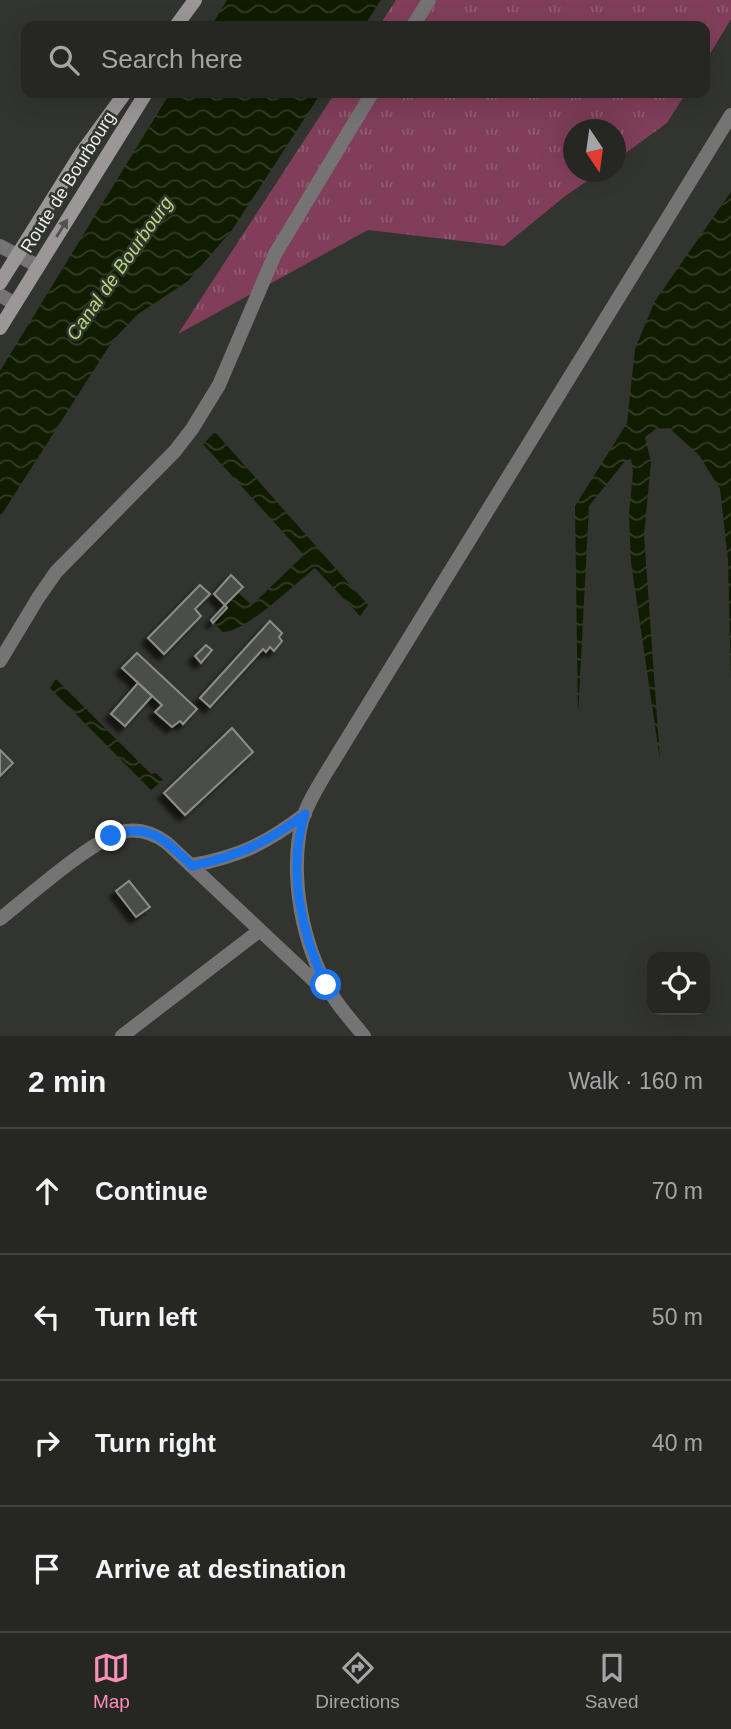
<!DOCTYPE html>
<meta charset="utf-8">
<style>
:root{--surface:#262723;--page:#323330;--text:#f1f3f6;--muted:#a4a5a6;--line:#424441;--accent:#fe8ebc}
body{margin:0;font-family:Arial,sans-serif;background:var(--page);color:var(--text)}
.controls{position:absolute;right:21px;bottom:21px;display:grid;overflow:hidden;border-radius:14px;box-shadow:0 7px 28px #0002}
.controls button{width:63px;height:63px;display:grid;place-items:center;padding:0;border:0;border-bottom:2px solid var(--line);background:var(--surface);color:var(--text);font:35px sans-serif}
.compass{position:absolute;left:563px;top:119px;width:63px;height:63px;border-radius:50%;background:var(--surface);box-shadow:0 7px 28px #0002;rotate:167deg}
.stop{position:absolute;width:21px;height:21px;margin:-16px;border:5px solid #1a73e8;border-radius:50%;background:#fff}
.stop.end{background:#1a73e8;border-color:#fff;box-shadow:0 2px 7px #0008}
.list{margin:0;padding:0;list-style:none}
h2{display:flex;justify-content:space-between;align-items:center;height:91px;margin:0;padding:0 28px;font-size:30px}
h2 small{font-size:23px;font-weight:400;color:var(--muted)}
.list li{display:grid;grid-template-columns:46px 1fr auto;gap:21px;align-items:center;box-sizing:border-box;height:126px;padding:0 28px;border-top:2px solid var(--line)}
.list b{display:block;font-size:26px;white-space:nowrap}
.list em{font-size:23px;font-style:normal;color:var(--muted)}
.icon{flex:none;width:38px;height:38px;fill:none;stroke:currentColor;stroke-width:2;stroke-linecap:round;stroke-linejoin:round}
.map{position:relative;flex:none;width:731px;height:1036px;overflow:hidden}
.search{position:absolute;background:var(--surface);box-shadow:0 7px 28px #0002;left:21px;right:21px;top:21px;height:77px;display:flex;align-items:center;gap:18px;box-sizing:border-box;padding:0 24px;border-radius:14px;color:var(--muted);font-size:26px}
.sheet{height:595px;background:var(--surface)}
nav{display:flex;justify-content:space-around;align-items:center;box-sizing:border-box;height:98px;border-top:2px solid var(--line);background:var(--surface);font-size:19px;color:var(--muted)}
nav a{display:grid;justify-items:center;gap:4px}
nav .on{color:var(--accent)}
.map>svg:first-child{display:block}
.grass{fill:url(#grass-tufts)}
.water{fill:url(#water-waves)}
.building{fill:#4c4e49;stroke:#8b8d88;stroke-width:2;filter:url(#shadow)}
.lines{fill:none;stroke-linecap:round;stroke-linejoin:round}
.minor{stroke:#767374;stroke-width:14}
.tertiary{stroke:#767374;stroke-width:14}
.secondary{stroke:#9b9698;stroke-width:14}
.oneway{fill:#52514e}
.route{stroke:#1a73e8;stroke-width:9}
.labels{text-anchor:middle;stroke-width:5;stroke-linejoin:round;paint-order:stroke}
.street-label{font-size:18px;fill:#eceeea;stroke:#32342f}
.water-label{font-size:19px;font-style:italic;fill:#b2d879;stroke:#32342f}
</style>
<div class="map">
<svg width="731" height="1036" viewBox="0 0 731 1036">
<defs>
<pattern id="grass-tufts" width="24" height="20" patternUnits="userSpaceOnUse" patternTransform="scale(1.75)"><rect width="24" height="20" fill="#803e5a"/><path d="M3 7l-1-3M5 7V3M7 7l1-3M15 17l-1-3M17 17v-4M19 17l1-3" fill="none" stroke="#925a72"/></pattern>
<pattern id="water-waves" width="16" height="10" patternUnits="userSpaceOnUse" patternTransform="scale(1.75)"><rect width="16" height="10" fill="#101c00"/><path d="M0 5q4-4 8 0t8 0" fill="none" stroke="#333d25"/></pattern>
<filter id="shadow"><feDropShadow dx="-6" dy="6" stdDeviation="2" flood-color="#0009"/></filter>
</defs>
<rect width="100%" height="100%" fill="#32342f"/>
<g class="grass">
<path d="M396 0H731V19L705 62V26H379Z"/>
<path d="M335 93H686L667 123 616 160V130H574V172H600L564 197 504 246 368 230 178 334Z"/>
</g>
<g class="water">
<path d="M227 0H381L364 26H211Z"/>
<path d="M170 93H321L232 230 188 281 138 314 113 340 0 517V371Z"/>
<path d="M731 192V680L728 560 720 489 699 455 669 428 656 429 645 437 651 462 644 535 660 760 631 562 629 516 633 472 631 459 625 461 589 506 578 716 575 506 627 423 635 349 655 301Z"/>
<path d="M215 432 368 605 360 616 315 568C295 584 247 631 223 632L213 623 228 608 226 605 238 593 252 605 304 555 203 444Z"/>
<path d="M56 679 151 774 156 773 163 780 151 790 50 688Z"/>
</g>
<g class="building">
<path d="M231 575 243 587 225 605 214 594Z"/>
<path d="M200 585 210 594 195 609 201 616 164 654 148 638Z"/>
<path d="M225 605 227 608 213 623 211 620Z"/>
<path d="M270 621 282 633 279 637 282 641 274 651 270 647 266 652 263 649 210 707 200 698Z"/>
<path d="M206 645 212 650 201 663 195 656Z"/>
<path d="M137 653 197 709 183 724 180 721 172 727 155 712 162 705 122 668Z"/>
<path d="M138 683 152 696 125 726 111 714Z"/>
<path d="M232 728 253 752 185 815 164 793Z"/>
<path d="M0 750 13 763 0 776Z"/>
<path d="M129 881 150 907 136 917 116 891Z"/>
</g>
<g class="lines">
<g class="minor">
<path d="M413 26 429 0"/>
<path d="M0 661 38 598 56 572 175 451 192 429 219 385 275 254 372 93"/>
<path d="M192 865C239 857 267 843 305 814"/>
<path d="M0 919C27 898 96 836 126 831 141 829 155 834 167 843L327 993"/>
<path d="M122 1036 259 931"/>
<path d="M364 1036C353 1022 340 1009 331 993 302 945 289 876 302 821 307 804 317 788 326 773L731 115"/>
</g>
<g class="tertiary">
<path d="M0 246 38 266"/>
<path d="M0 295 15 304"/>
</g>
<g class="secondary">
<path d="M176 26 195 0"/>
<path d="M0 283 82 152 125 93"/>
<path d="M0 328 146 93"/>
</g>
</g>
<defs><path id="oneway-solid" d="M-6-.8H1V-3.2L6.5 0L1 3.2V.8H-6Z" transform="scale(1.75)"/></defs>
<use class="oneway" href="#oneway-solid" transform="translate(62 228) rotate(-58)"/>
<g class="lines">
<path class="route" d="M111 836C149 821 166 841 192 866 238 856 267 843 305 814 287 869 301 934 326 985"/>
</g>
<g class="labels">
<g class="street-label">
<text transform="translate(68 182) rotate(-58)" y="6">Route de Bourbourg</text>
</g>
<g class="water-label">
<text transform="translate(119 268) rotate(-55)" y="7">Canal de Bourbourg</text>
</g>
</g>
</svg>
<div class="controls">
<button><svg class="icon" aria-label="locate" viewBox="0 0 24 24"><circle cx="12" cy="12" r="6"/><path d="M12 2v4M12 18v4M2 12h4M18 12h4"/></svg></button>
</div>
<svg class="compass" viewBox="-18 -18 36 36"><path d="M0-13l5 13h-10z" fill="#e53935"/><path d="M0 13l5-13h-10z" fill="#a4a5a6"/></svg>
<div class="stop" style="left:326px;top:985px"></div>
<div class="stop end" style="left:111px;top:836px"></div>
<div class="search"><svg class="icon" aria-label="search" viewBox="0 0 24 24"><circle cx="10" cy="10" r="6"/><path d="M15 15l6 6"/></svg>Search here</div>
</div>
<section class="sheet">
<h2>2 min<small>Walk · 160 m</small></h2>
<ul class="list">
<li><svg class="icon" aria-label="ahead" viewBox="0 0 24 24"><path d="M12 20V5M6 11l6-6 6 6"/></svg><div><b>Continue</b></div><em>70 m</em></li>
<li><svg class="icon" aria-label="left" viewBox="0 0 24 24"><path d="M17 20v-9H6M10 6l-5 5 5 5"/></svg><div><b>Turn left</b></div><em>50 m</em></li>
<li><svg class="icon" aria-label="right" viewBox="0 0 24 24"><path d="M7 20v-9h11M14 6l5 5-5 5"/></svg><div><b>Turn right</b></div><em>40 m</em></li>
<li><svg class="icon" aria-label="arrive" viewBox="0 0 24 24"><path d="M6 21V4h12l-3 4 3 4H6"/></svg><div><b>Arrive at destination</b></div></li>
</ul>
</section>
<nav>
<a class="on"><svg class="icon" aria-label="map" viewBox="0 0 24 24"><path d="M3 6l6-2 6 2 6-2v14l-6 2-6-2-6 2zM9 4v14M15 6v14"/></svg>Map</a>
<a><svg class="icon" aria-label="directions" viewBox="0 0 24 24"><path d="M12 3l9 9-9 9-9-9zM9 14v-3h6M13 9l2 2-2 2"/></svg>Directions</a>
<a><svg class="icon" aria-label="saved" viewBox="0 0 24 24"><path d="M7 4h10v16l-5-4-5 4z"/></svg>Saved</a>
</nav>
